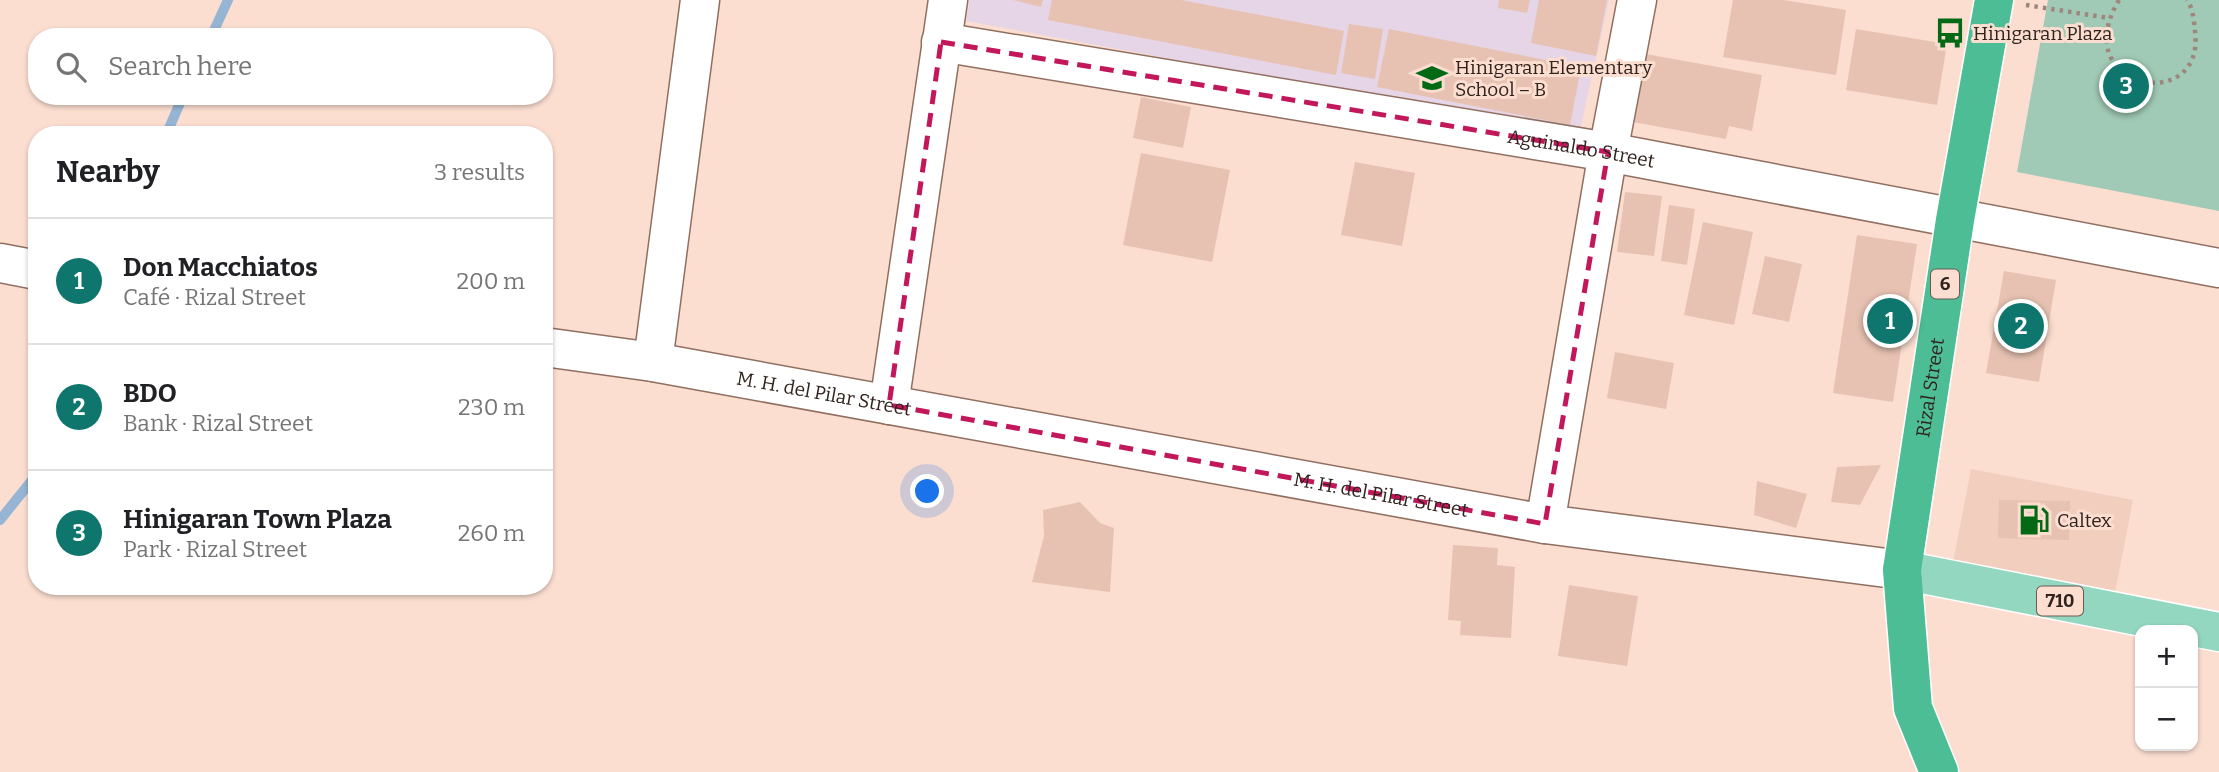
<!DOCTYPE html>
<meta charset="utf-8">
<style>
:root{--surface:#fff;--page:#f6f6f6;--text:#202124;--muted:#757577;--line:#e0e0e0;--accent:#0f766e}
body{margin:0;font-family:Bitter,serif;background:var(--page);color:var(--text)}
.controls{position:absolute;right:21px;bottom:21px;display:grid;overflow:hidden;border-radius:14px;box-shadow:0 2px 5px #0004}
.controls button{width:63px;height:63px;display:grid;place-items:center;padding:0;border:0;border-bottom:2px solid var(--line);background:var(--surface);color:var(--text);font:35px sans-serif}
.you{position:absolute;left:928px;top:492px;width:24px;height:24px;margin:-18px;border:5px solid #fff;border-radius:50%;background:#1a73e8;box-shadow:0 0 0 10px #1a73e833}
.badge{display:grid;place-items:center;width:46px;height:46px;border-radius:50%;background:var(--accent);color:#fff;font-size:23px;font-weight:700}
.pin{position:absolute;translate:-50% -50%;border:4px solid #fff;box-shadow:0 2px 7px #0006}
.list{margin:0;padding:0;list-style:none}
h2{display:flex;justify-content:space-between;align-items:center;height:91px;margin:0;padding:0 28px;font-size:30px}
h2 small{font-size:23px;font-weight:400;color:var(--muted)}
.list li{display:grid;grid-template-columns:46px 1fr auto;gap:21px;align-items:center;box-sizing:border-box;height:126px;padding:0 28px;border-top:2px solid var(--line)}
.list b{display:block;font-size:26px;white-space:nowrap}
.list p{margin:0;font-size:23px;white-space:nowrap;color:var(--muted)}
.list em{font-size:23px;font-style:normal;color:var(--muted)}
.icon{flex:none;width:38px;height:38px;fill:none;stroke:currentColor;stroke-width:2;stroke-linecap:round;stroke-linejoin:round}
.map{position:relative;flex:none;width:2219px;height:772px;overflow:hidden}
.search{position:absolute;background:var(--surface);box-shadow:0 2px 5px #0004;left:28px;top:28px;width:525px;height:77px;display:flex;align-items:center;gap:18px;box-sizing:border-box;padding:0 24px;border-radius:28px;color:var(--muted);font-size:26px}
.panel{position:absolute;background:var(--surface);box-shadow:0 2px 5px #0004;left:28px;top:126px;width:525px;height:469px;border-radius:28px}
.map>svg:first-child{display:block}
.built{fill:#f1cebe}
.education{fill:#e6d5e6}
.green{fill:#a1cab6}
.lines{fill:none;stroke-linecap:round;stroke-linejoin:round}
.stream{stroke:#96b4d3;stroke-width:10}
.building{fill:#e7c2b2}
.minor-casing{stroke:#906f61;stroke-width:41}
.major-casing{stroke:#fff;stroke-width:41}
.highway-casing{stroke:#fff;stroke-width:41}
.path{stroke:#9d877d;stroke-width:4.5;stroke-dasharray:3.5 5;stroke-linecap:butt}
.minor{stroke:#fff;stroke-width:38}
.major{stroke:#94d7c0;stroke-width:38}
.highway{stroke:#4dbd96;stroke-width:38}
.marked{fill:none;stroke:#c2185b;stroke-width:5;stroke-dasharray:14 9;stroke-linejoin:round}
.labels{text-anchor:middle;stroke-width:6;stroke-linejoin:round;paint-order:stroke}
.shield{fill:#fcded1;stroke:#6d5a53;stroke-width:2}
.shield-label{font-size:18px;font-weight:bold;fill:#30221d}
.poi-label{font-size:19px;fill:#30221d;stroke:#fcded1;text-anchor:start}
.street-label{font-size:19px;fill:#30221d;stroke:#fcded1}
</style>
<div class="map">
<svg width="2219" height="772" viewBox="0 0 2219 772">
<rect width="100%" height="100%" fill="#fcded1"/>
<path class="built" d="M1971 469 2133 500 2115 593 1953 562Z"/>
<path class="education" d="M970 0H1609L1579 134 966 21Z"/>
<path class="green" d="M2048 0H2219V211L2017 172Z"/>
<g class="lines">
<g class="stream">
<path d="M211 37 228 0"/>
<path d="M166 135 183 96"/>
<path d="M0 520 37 474"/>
</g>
</g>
<g class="building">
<path d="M1013 0H1043L1041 7Z"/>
<path d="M1052 0H1181L1344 31 1336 75 1048 20Z"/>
<path d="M1499 0H1530L1527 13 1498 8Z"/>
<path d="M1539 0H1607L1596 56 1531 43Z"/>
<path d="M1733 0H1784L1846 10 1836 75 1723 57Z"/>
<path d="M1349 24 1383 29 1375 79 1341 73Z"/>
<path d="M1389 29 1581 67 1570 125 1377 87Z"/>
<path d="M1856 29 1947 44 1937 105 1846 90Z"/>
<path d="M1646 54 1762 75 1752 131 1729 126 1726 139 1633 122Z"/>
<path d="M1141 97 1191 107 1183 148 1133 138Z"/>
<path d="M1141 153 1230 170 1212 262 1123 245Z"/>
<path d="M1355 162 1415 173 1402 246 1341 235Z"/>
<path d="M1625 192 1662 196 1654 256 1617 252Z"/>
<path d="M1669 205 1695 209 1687 265 1661 261Z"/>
<path d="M1703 222 1753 232 1734 325 1684 315Z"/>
<path d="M1857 235 1917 244 1893 402 1833 393Z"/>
<path d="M1765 256 1802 264 1789 322 1752 314Z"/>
<path d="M2004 271 2056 280 2039 382 1986 373Z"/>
<path d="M1615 352 1674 363 1666 409 1607 398Z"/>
<path d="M1881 465 1860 505 1831 502 1837 467Z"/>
<path d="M1757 481 1807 494 1796 528 1754 515Z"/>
<path d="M1999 500 2070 501 2069 540 1998 538Z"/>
<path d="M1080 502 1100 523 1114 528 1110 592 1032 582 1044 536 1043 510Z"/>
<path d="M1453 545 1498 548 1497 565 1515 567 1511 638 1460 635 1461 621 1448 620Z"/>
<path d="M1569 585 1638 596 1627 666 1558 656Z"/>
</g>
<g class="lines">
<g class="minor-casing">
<g id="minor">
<path id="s1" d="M941 42 1608 152 2219 268"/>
<path d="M0 263 37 270"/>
<path id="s2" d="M544 347 653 362 1545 524 1902 570"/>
<path d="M653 362 700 0"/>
<path d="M889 405 948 0"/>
<path d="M1545 524 1608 152 1637 0"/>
</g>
</g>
<g class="major-casing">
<path id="major" d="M1902 570 2219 632"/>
</g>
<g class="highway-casing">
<g id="highway">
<path id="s3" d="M1939 772 1913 708 1902 570 1955 220 1994 0"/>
</g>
</g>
<g class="path">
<path d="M2119 0C2065 90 2206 116 2195 31 2194 21 2193 8 2187 0"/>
<path d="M2026 5 2109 18"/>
</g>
<use href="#minor" class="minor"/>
<use href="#major" class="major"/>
<use href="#highway" class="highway"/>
</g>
<path class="marked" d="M941 42 1608 152 1545 524 889 405Z"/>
<defs>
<g id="bus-bare" transform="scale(2.415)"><path d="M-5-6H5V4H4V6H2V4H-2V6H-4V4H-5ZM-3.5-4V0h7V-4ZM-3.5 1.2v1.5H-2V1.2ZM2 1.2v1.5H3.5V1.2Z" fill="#046914" stroke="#fcded1" stroke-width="2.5" paint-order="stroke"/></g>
<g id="school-bare" transform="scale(2.415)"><path d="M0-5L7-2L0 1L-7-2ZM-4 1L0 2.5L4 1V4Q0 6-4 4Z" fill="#046914" stroke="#fcded1" stroke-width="2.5" paint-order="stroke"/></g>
<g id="fuel-bare" transform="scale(2.415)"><path d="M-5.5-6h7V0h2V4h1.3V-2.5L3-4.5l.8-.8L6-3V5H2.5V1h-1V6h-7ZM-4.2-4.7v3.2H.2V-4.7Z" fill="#046914" stroke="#fcded1" stroke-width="2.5" paint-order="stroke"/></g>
</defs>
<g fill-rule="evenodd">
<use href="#bus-bare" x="1950" y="33"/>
<use href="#school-bare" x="1432" y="78"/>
<use href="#fuel-bare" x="2034" y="520"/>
</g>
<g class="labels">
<g class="shield">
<rect x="1931" y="269.5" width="28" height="29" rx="5"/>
<rect x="2037" y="586.5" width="46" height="29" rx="5"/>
</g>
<g class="shield-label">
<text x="1945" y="290">6</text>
<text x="2060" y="607">710</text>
</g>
<g class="poi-label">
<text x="1973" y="40">Hinigaran Plaza</text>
<text x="1455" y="74">Hinigaran Elementary<tspan x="1455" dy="22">School – B</tspan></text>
<text x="2057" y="527">Caltex</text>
</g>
<g class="street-label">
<text dy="7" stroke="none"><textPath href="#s1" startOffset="649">Aguinaldo Street</textPath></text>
<text dy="7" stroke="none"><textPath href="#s3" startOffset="392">Rizal Street</textPath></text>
<text dy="7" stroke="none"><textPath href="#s2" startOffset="284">M. H. del Pilar Street</textPath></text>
<text dy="7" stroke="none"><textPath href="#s2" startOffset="850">M. H. del Pilar Street</textPath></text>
</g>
</g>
</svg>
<div class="controls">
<button>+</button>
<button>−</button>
</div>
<div class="you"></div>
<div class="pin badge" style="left:1890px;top:321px">1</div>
<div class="pin badge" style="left:2021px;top:326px">2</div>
<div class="pin badge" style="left:2126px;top:86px">3</div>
<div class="search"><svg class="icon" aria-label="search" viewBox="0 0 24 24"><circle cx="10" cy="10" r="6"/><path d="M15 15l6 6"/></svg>Search here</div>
<section class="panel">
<h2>Nearby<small>3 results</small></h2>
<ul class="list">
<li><span class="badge">1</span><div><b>Don Macchiatos</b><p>Café · Rizal Street</p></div><em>200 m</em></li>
<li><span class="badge">2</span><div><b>BDO</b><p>Bank · Rizal Street</p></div><em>230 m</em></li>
<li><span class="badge">3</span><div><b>Hinigaran Town Plaza</b><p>Park · Rizal Street</p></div><em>260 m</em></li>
</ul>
</section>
</div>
